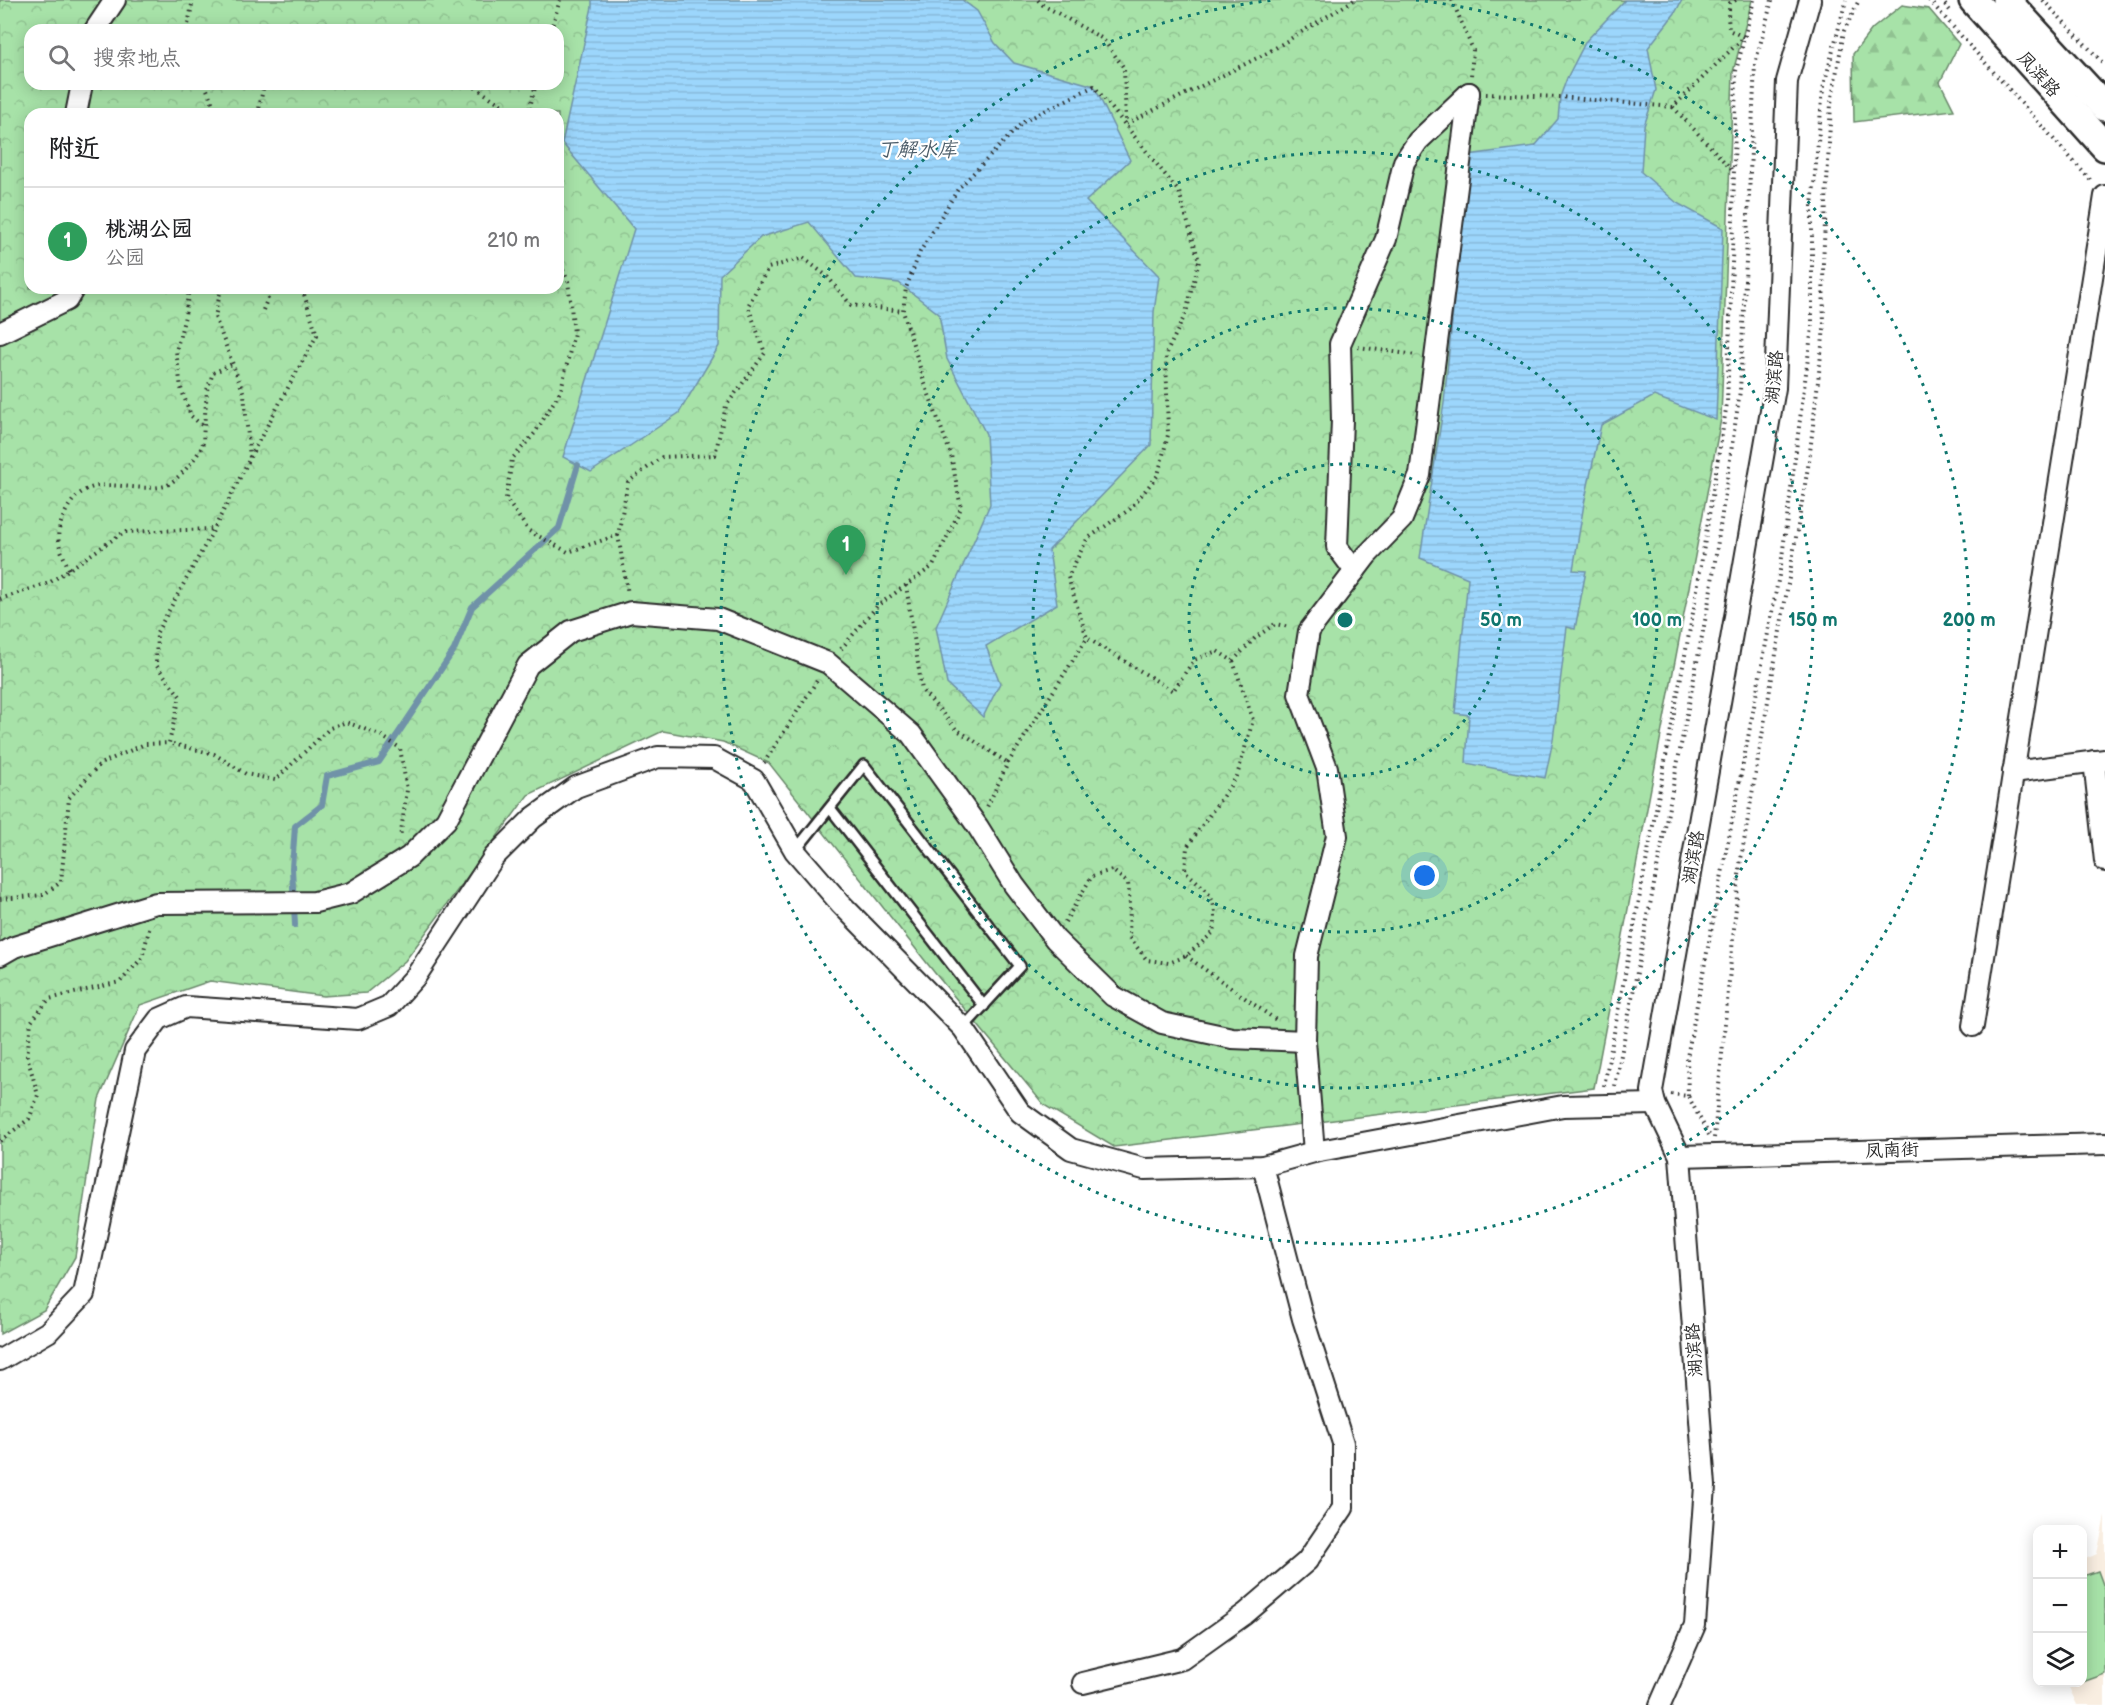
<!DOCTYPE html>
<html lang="zh">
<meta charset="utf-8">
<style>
:root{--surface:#fff;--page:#f2f2f2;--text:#202124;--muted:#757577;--line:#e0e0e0;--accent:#111827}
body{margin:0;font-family:"Balsamiq Sans","LXGW WenKai TC",sans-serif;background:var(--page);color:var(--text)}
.controls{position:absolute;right:18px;bottom:18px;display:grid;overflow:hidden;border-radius:12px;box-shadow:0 3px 15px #0003}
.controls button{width:54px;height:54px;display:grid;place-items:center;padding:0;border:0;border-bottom:2px solid var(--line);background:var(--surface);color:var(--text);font:30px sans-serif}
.you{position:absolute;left:1425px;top:876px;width:21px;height:21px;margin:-15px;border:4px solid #fff;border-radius:50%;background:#1a73e8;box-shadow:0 0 0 9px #1a73e833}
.badge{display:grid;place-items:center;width:39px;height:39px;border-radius:50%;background:var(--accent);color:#fff;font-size:20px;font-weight:700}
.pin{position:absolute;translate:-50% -50px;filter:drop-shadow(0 2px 3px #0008)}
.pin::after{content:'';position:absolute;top:32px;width:21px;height:18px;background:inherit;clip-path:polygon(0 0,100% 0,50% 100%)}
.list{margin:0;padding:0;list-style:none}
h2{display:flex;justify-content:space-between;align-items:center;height:78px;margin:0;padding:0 24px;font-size:26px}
h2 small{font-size:20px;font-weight:400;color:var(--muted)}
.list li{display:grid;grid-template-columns:39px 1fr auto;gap:18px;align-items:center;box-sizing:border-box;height:108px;padding:0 24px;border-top:2px solid var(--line)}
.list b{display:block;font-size:22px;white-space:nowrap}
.list p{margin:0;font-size:20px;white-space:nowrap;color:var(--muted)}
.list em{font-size:20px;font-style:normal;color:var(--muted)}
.icon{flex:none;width:33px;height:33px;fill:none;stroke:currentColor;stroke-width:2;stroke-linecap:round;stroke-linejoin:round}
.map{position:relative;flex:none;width:2105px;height:1705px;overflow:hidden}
.search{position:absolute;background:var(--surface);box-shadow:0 3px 15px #0003;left:24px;top:24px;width:540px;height:66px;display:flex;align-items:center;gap:15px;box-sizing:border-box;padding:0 21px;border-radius:18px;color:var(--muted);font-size:22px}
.panel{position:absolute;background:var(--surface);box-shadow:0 3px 15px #0003;left:24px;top:108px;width:540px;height:186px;border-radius:18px}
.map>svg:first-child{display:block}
.built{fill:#f9eee1}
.green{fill:#a7e2a8;stroke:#69866a;stroke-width:1.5}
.forest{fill:url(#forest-firs);stroke:#69866a;stroke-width:1.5}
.park{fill:url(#park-crowns);stroke:#69866a;stroke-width:1.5;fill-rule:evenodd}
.water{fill:url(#water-rules);stroke:#6f92a8;stroke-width:1.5}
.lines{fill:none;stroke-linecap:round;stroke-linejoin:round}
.stream{stroke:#6f92a8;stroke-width:6}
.lane-casing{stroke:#2b2b2b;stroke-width:14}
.street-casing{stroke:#2b2b2b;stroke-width:24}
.secondary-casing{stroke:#2b2b2b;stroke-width:32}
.path{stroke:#2b2b2b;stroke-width:4;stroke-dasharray:1.5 4.5;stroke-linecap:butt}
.lane{stroke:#fff;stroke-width:9}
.street{stroke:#fff;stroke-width:20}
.secondary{stroke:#fff;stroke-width:27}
.ring{fill:none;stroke:#0f766e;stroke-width:3;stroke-dasharray:3 6}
.labels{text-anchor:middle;stroke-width:4.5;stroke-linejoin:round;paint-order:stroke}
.street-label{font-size:18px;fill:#2b2b2b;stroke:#fff}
.water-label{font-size:20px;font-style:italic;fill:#4d5e6a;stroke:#fff}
.centre{fill:#0f766e;stroke:#fff;stroke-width:3}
.ring-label{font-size:18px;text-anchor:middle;font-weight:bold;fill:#0f766e;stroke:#fff;stroke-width:4.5;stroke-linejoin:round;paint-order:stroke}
</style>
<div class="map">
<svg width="2105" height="1705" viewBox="0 0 2105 1705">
<defs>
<pattern id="forest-firs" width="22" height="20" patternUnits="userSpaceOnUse" patternTransform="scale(1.5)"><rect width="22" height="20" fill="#a7e2a8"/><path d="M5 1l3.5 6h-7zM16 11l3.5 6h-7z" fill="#90c291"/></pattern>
<pattern id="park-crowns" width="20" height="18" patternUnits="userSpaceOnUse" patternTransform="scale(1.5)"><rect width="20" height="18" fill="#a7e2a8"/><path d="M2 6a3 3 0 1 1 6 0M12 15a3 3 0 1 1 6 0" fill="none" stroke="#90c291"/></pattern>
<pattern id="water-rules" width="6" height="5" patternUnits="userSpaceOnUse" patternTransform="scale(1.5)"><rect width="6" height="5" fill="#9cd6fc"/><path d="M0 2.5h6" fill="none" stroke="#87b8d8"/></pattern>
</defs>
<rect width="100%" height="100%" fill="#fff"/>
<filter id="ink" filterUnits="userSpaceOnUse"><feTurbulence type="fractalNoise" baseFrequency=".0167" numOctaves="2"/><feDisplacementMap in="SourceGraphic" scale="12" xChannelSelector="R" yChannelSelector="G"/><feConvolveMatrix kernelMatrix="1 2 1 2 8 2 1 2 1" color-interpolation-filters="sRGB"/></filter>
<g filter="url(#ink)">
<path class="built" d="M2105 1516V1705H2077L2067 1683 2082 1682 2083 1560 2097 1554Z"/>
<path class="green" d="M2098 1571 2105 1590V1674L2083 1682V1576Z"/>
<path class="forest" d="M1902 5 1929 9 1959 44 1940 82 1954 110 1854 122 1853 54 1872 29Z"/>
<path class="park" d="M0 0H1752L1733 72 1721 419 1594 1088 1114 1147 1044 1105 934 972 769 763 723 742 663 731 528 795 405 961 366 993 323 996 210 981 140 1005 99 1099 75 1257 44 1310 0 1334ZM30 30H558V84H30ZM30 114H558V288H30Z"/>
<g class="water">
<path d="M592 0H962L977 11 995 43 1014 63 1094 86 1130 160 1086 201 1159 276 1154 312 1151 445 1049 550 1057 604 986 646 1000 683 983 717 947 684 936 627 990 504 986 434 947 359 939 314 899 283 856 278 809 222 761 237 720 275 719 346 679 413 591 472 563 457 634 229 562 143 592 7Z"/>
<path d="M1625 0H1682L1675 13 1648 48 1656 90 1644 126 1641 172 1677 203 1723 228 1716 420 1654 396 1601 425 1584 504 1573 570 1586 571 1575 629 1567 627 1553 740 1545 778 1466 763 1469 715 1455 713 1468 578 1420 558 1444 403 1468 155 1535 146 1558 119 1560 97 1567 78 1586 41Z"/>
</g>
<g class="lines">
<path class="stream" d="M295 925 292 868 295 826 322 805 327 776 379 762 454 650 472 607 559 528 578 465"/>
<g class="lane-casing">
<g id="lane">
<path d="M830 808 984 1006"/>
<path d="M795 851 864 765 1020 966 963 1028"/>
</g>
</g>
<g class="street-casing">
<g id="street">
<path d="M95 30 115 0"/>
<path d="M76 114 82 84"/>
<path d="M0 333 67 300 74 288"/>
<path d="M1355 571 1337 547 1342 420 1340 344 1386 239 1404 162 1418 141 1469 93"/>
<path d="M2094 761 2105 861"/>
<path d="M2013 772 2105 760"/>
<path d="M0 955 14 947 156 903 315 902 351 893 409 857 446 820 528 665 571 631 631 612 718 619 828 663 911 734 978 827 1014 885 1055 939 1113 996 1162 1023 1232 1038 1305 1041"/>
<path d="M1973 1026 2105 196"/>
<path d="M1314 1152 1305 1041 1307 956 1337 836 1327 768 1299 694 1309 631 1367 555 1402 519 1420 475 1469 93"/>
<path d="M1680 1156 2105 1144"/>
<path d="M0 1360 48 1332 84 1294 135 1051 159 1019 186 1007 358 1019 389 1006 416 976 494 857 533 818 576 787 658 757 714 758 754 780 795 851 840 903 963 1028 1020 1112 1071 1149 1144 1169 1263 1166 1314 1152 1563 1106 1655 1104"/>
<path d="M1083 1683 1182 1659 1245 1614 1307 1561 1343 1508V1443L1303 1319 1263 1166"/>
<path d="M1660 1705 1695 1625 1705 1486 1680 1156 1655 1104 1652 1091 1775 388 1787 81 1810 0"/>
</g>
</g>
<g class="secondary-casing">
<g id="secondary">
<path d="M1973 0 2105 147"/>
<path d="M2006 0 2105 107"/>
</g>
</g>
<g class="path">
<path d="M1038 0 1043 5 1103 39 1124 68 1126 123"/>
<path d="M1452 0 1473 50 1471 76"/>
<path d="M1929 0 2093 183"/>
<path d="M1941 0 1952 13"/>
<path d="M2043 0 2105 65"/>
<path d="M187 30 193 0"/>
<path d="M551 30 560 0"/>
<path d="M207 84 206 87 217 114"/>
<path d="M470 84 516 114"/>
<path d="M1486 94 1560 97 1673 107 1744 37 1729 30 1728 16 1730 3 1736 0"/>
<path d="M1673 107 1734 172"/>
<path d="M258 114 264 84"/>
<path d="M528 114 536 84"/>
<path d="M1126 124 1267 53 1354 0"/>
<path d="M558 259 568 281 574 333 561 390 535 433 512 459 506 499 529 531 568 552 618 535 628 482 662 457 715 455 726 406 765 353 748 306 768 268 803 258 827 276 851 305 903 311"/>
<path d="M189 288 185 316 176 351 181 388 191 416 204 427 207 390 213 373 232 364"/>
<path d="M221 288 215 317 244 394 250 458 214 529 157 632 156 665 180 696 169 743 214 754 246 774 275 780 330 728 346 722 380 735 400 748 407 790 400 838"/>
<path d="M263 310 272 288"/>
<path d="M1358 347 1416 355"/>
<path d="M250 457 317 335 302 288"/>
<path d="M618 535 628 594"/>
<path d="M69 569C59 546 53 538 65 513 88 466 128 495 165 486 175 483 198 457 202 446 204 441 203 433 204 427"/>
<path d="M906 585 922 690 956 729 1008 763"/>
<path d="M0 599 49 583 124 532 214 529"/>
<path d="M841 649 877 606 933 566 961 508 951 455 924 381 903 311 906 288 920 252 958 189 1023 122 1094 86 1179 192 1199 261 1186 313 1166 354 1168 435 1158 475 1130 509 1087 539 1068 577 1087 638 1008 763 987 807"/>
<path d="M1233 661 1255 638 1275 624 1290 627"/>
<path d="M764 763 818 679"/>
<path d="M0 899 43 895 61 882 69 798 100 764 145 744 169 743"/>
<path d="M1065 922 1092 876 1112 870 1128 883 1130 905 1129 937 1147 960 1169 963 1186 956 1214 932C1218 897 1210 893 1185 871L1187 847 1237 776 1253 720 1233 661 1217 651 1194 660 1173 691 1087 638"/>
<path d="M1186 956 1276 1020"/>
<path d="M1604 1086 1695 602 1727 403 1732 265 1736 71 1754 0"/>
<path d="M1615 1086 1710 595 1740 391 1755 64 1772 0"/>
<path d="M1671 1094 1688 1096 1709 1135"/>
<path d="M1688 1096 1687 1057 1781 565 1812 327V206L1823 89 1846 0"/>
<path d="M1714 1138 1740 865 1809 461 1824 328 1823 263 1831 103 1844 31 1859 0"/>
<path d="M0 1141 29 1119 38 1095 27 1056 31 1022 49 999 120 982 142 958 150 926"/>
</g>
<use href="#lane" class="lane"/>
<use href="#street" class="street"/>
<use href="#secondary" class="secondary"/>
</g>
</g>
<g class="ring">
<circle cx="1345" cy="620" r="156"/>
<circle cx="1345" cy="620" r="312"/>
<circle cx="1345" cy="620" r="468"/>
<path d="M1416 0A624 624 0 1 1 1274 0"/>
</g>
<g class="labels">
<g class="street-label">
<text transform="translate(2039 74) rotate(48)" y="6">凤滨路</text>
<text transform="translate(1774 377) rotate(-85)" y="6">湖滨路</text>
<text transform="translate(1693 857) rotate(-80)" y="6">湖滨路</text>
<text transform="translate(1892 1150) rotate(-2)" y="6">凤南街</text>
<text transform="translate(1694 1350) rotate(-94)" y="6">湖滨路</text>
</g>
<g class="water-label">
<text x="917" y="156">丁解水库</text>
</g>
</g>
<circle cx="1345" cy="620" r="9" class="centre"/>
<g class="ring-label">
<text x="1501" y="626">50 m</text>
<text x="1657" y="626">100 m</text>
<text x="1813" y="626">150 m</text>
<text x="1969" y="626">200 m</text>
</g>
</svg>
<div class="controls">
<button>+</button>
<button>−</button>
<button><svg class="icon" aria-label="layers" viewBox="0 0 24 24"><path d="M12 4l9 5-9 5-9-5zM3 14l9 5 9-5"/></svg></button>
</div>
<div class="you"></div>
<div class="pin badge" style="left:846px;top:575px;background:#2e9e5b">1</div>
<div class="search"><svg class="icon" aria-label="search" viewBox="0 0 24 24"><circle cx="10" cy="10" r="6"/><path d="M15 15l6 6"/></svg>搜索地点</div>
<section class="panel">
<h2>附近<small></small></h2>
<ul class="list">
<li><span class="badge" style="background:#2e9e5b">1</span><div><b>桃湖公园</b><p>公园</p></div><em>210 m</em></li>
</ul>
</section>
</div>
